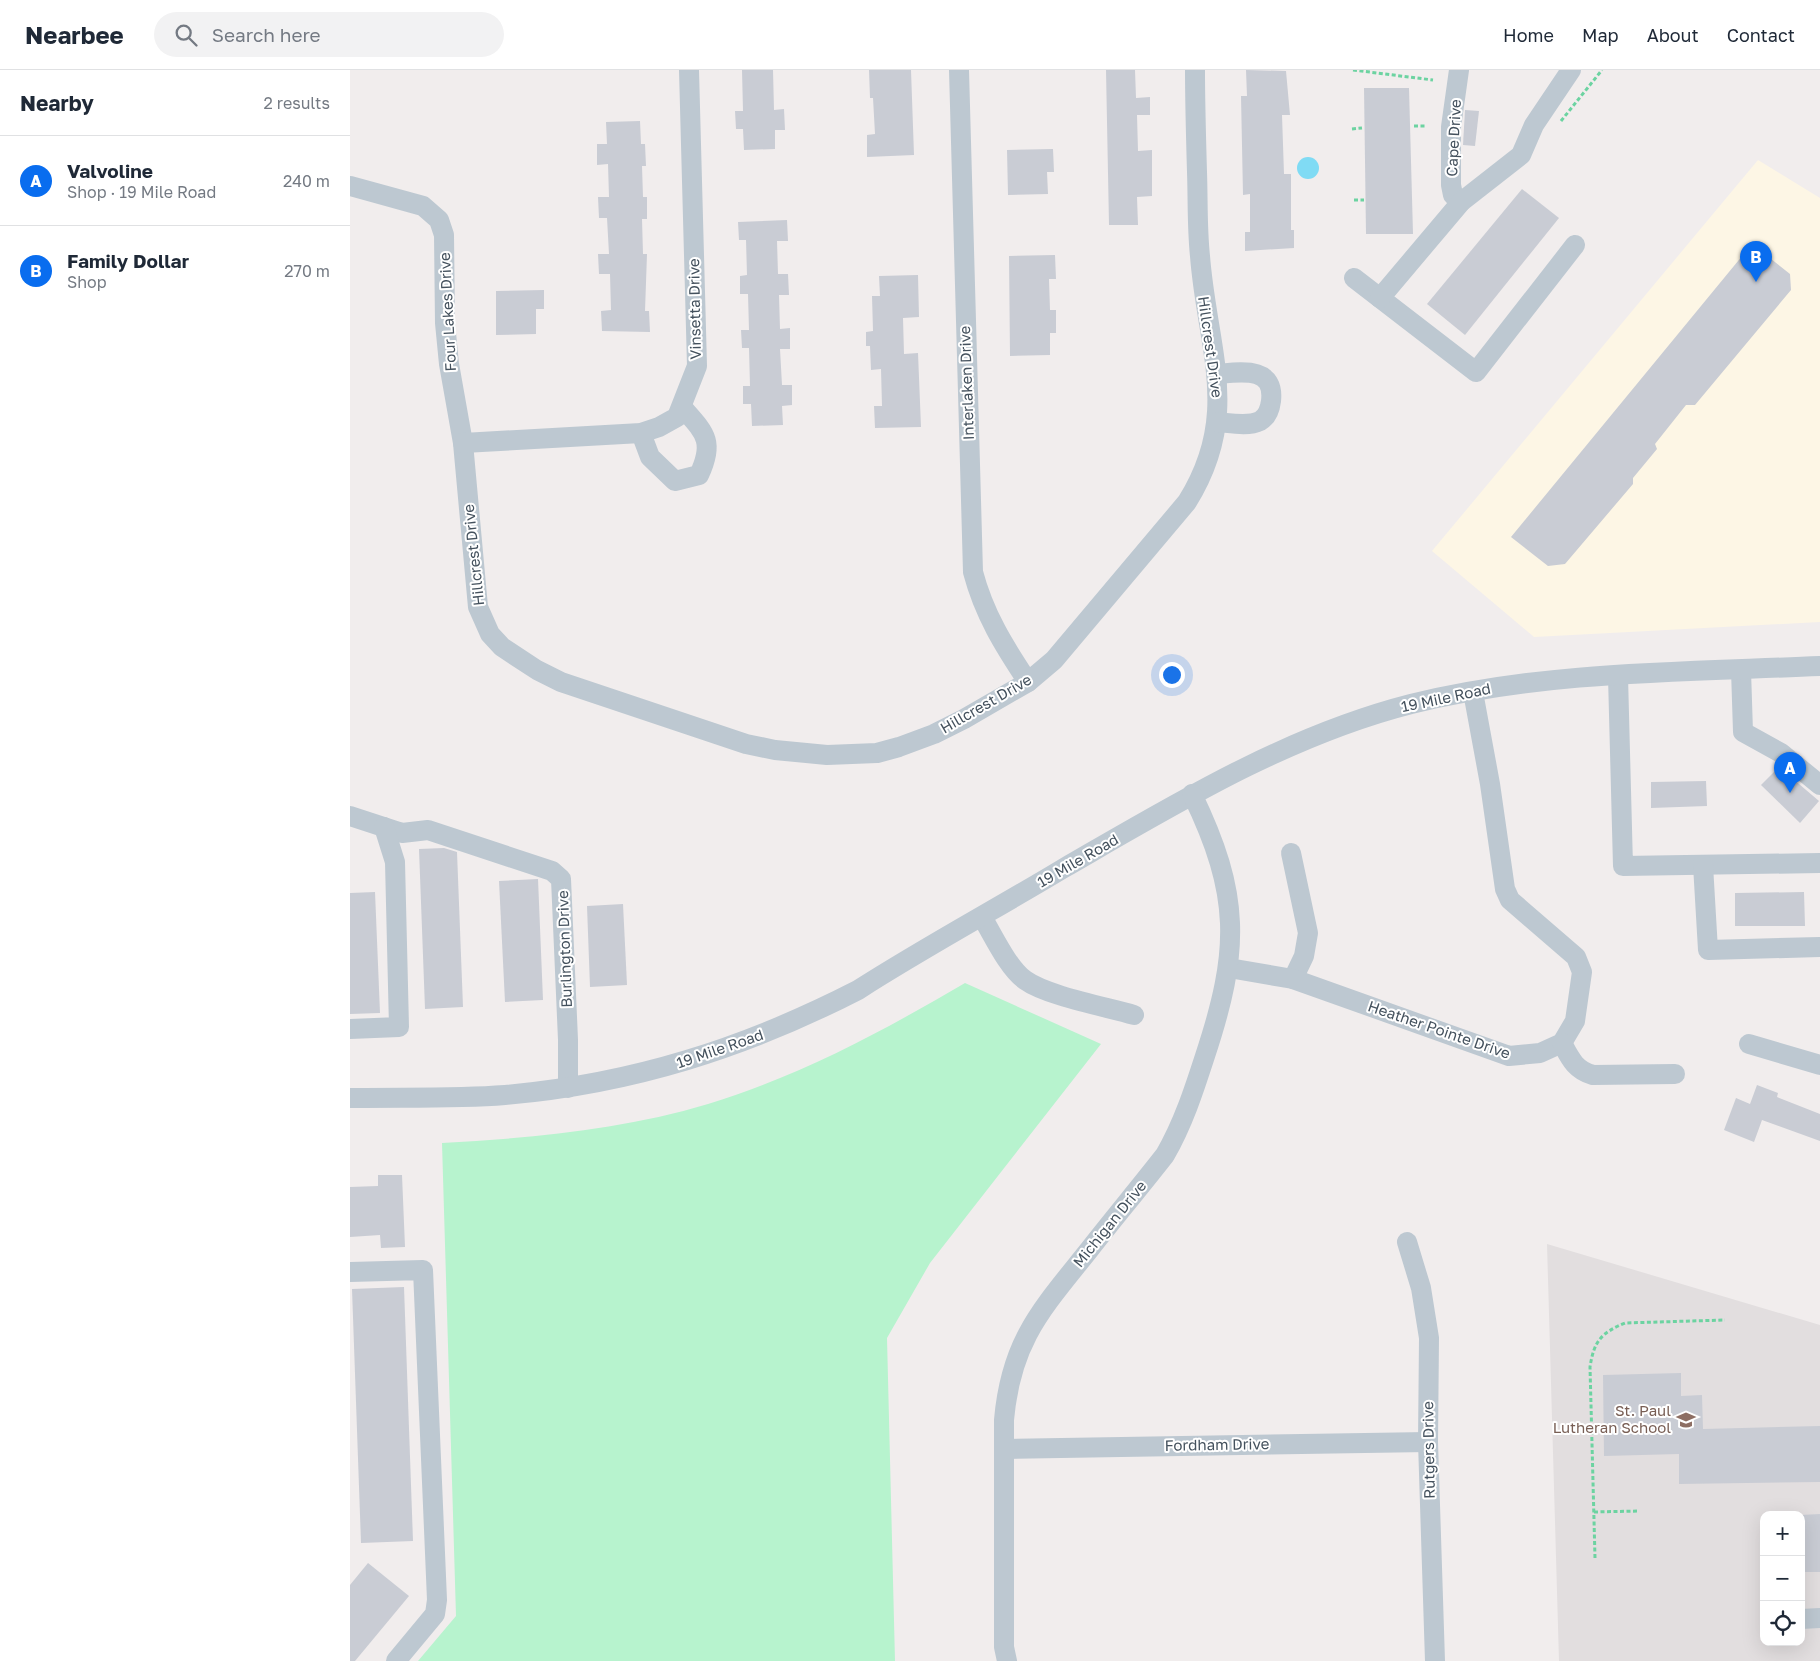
<!DOCTYPE html>
<meta charset="utf-8">
<style>
:root{--surface:#fff;--page:#f2f2f3;--text:#1f2937;--muted:#747a83;--line:#e0e1e3;--accent:#096def}
body{margin:0;font-family:"Golos Text",sans-serif;background:var(--page);color:var(--text)}
.controls{position:absolute;right:15px;bottom:15px;display:grid;overflow:hidden;border-radius:10px;box-shadow:0 5px 20px #0002}
.controls button{width:45px;height:45px;display:grid;place-items:center;padding:0;border:0;border-bottom:1px solid var(--line);background:var(--surface);color:var(--text);font:25px sans-serif}
.you{position:absolute;left:821px;top:604px;width:18px;height:18px;margin:-12px;border:4px solid #fff;border-radius:50%;background:#1a73e8;box-shadow:0 0 0 8px #1a73e833}
.badge{display:grid;place-items:center;width:32px;height:32px;border-radius:50%;background:var(--accent);color:#fff;font-size:16px;font-weight:700}
.pin{position:absolute;translate:-50% -41px;filter:drop-shadow(0 1px 2px #0008)}
.pin::after{content:'';position:absolute;top:26px;width:18px;height:15px;background:inherit;clip-path:polygon(0 0,100% 0,50% 100%)}
.list{margin:0;padding:0;list-style:none}
h2{display:flex;justify-content:space-between;align-items:center;height:65px;margin:0;padding:0 20px;font-size:21px}
h2 small{font-size:16px;font-weight:400;color:var(--muted)}
.list li{display:grid;grid-template-columns:32px 1fr auto;gap:15px;align-items:center;box-sizing:border-box;height:90px;padding:0 20px;border-top:1px solid var(--line)}
.list b{display:block;font-size:19px;white-space:nowrap}
.list p{margin:0;font-size:16px;white-space:nowrap;color:var(--muted)}
.list em{font-size:16px;font-style:normal;color:var(--muted)}
.icon{flex:none;width:28px;height:28px;fill:none;stroke:currentColor;stroke-width:2;stroke-linecap:round;stroke-linejoin:round}
.map{position:relative;flex:none;width:1470px;height:1591px;overflow:hidden}
header{display:flex;align-items:center;gap:30px;box-sizing:border-box;height:70px;padding:0 25px;background:var(--surface);border-bottom:1px solid var(--line)}
header strong{font-size:24px}
nav{display:flex;gap:28px;margin-inline-start:auto;font-size:18px}
.search{width:350px;height:45px;background:var(--page);display:flex;align-items:center;gap:12px;box-sizing:border-box;padding:0 18px;border-radius:28px;color:var(--muted);font-size:19px}
main{display:flex}
aside{flex:1;background:var(--surface)}
.map>svg:first-child{display:block}
.commercial{fill:#fdf6e5}
.education{fill:#e2dedf;fill-rule:evenodd}
.green{fill:#b7f3ce}
.water{fill:#80dbf4}
.building{fill:#c9ccd4}
.lines{fill:none;stroke-linecap:round;stroke-linejoin:round}
.path{stroke:#6cd3a1;stroke-width:3;stroke-dasharray:4 2.5;stroke-linecap:butt}
.minor{stroke:#bdc8d1;stroke-width:20}
.labels{text-anchor:middle;stroke-width:4;stroke-linejoin:round;paint-order:stroke}
.street-label{font-size:15px;fill:#44515d;stroke:#fff}
.education-label{font-size:15px;fill:#785e54;stroke:#fff;text-anchor:end}
</style>
<header>
<strong>Nearbee</strong>
<div class="search"><svg class="icon" aria-label="search" viewBox="0 0 24 24"><circle cx="10" cy="10" r="6"/><path d="M15 15l6 6"/></svg>Search here</div>
<nav><a>Home</a><a>Map</a><a>About</a><a>Contact</a></nav>
</header>
<main>
<aside>
<h2>Nearby<small>2 results</small></h2>
<ul class="list">
<li><span class="badge">A</span><div><b>Valvoline</b><p>Shop · 19 Mile Road</p></div><em>240 m</em></li>
<li><span class="badge">B</span><div><b>Family Dollar</b><p>Shop</p></div><em>270 m</em></li>
</ul>
</aside>
<div class="map">
<svg width="1470" height="1591" viewBox="0 0 1470 1591">
<rect width="100%" height="100%" fill="#f1eded"/>
<path class="commercial" d="M1408 90 1470 128V552L1184 567 1082 481Z"/>
<path class="education" d="M1197 1174 1470 1255V1591H1209ZM1414 1445H1451V1572H1414Z"/>
<path class="green" d="M615 913 751 974 580 1193 537 1268 545 1591H68L106 1546 92 1073C182 1068 271 1060 358 1034 450 1006 533 961 615 913Z"/>
<circle class="water" cx="958" cy="98" r="11"/>
<g class="building">
<path d="M392 0H423L424 40 434 39 435 60H425V79L394 80 393 59H386L385 41H393Z"/>
<path d="M519 0H561L564 85 517 87V65L525 64 523 28H520Z"/>
<path d="M756 0H785L786 28 800 27V45H787L788 81 802 80V126L787 127 788 155H759Z"/>
<path d="M896 0 936 1 940 45H932L934 104H941V160H944V178L895 181V162H900V124L893 125 891 26H897Z"/>
<path d="M1014 18H1059L1063 164H1016Z"/>
<path d="M1115 40 1129 41 1125 76 1113 75Z"/>
<path d="M290 51 291 74H295L296 96H292L293 127H297V149H292L293 184H297L295 241H299L300 262 252 261 251 241 261 240 260 204H249L248 184H259L257 148H249L248 127H259L258 94 247 95V74H257L256 52Z"/>
<path d="M703 79 704 102H697L698 124 658 125 657 80Z"/>
<path d="M1172 119 1209 148 1115 265 1077 234Z"/>
<path d="M437 150 438 171H427L428 204H438L439 225H429L430 259 440 258V279H430L432 315H442V335L432 336 433 355 402 356 401 334H393V316H400L399 278H392L391 260H399L398 224H390V206L397 205 396 170H389L388 152Z"/>
<path d="M1402 174 1440 204 1441 220 1345 335H1336L1305 374 1307 379 1283 408V414L1215 494 1198 496 1161 467Z"/>
<path d="M705 185 706 209H699L700 240H706V263H700V285L660 286 659 186Z"/>
<path d="M568 205 569 247 553 248 554 284 568 283 571 357 525 358 524 336H532L531 299 521 300 520 276H516V262L523 261 522 226H530L529 206Z"/>
<path d="M194 220V239H186V264L146 265V221Z"/>
<path d="M1429 697 1469 731 1450 753 1411 715Z"/>
<path d="M1356 711 1357 736 1301 738V712Z"/>
<path d="M94 778 107 782 113 937 75 939 69 779Z"/>
<path d="M188 809 193 930 155 932 149 811Z"/>
<path d="M25 822 30 943 0 944V823Z"/>
<path d="M1454 822 1455 856H1385V823Z"/>
<path d="M273 834 277 915 240 917 237 836Z"/>
<path d="M1407 1015 1428 1023 1427 1027 1470 1044V1071L1412 1050 1404 1072 1374 1060 1386 1028 1400 1034Z"/>
<path d="M28 1105H52L55 1177 31 1178 30 1165 0 1167V1117L28 1116Z"/>
<path d="M54 1217 63 1471 11 1473 2 1219Z"/>
<path d="M1331 1303V1326L1352 1325 1353 1359 1470 1356V1412L1329 1414V1384L1254 1386 1253 1305Z"/>
<path d="M1470 1444V1502H1451V1445Z"/>
<path d="M18 1493 59 1526 5 1591H0V1515Z"/>
</g>
<g class="lines">
<g class="path">
<path d="M1003 0 1083 10"/>
<path d="M1211 51 1252 0"/>
<path d="M1064 56H1077"/>
<path d="M1002 59 1012 58"/>
<path d="M1004 130H1014"/>
<path d="M1244 1442 1289 1441"/>
<path d="M1245 1488 1240 1297C1244 1271 1251 1263 1275 1253L1375 1250"/>
</g>
<g class="minor">
<path d="M609 0 623 502C634 544 654 576 678 612"/>
<path d="M1109 0 1101 57V115L1103 125 1111 132"/>
<path d="M0 116 73 136 89 150 94 165 95 253 99 294 113 373 128 537 140 564 152 577 187 600 211 612 396 674 425 680 477 685 527 683 549 677 584 664 614 649 678 612 704 590 837 432C892 344 857 279 850 186 847 158 848 130 847 102 846 68 845 34 845 0"/>
<path d="M1004 208 1126 302 1225 175"/>
<path d="M1030 228 1111 132 1171 85 1184 55 1221 0"/>
<path d="M867 304C891 302 925 296 921 331 920 339 917 347 910 351 898 357 880 353 867 352"/>
<path d="M291 363 300 387 325 411 349 405C365 371 355 363 332 337"/>
<path d="M113 373 291 363 309 357 327 347 347 296 339 0"/>
<path d="M1391 600 1393 662 1431 683 1470 715"/>
<path d="M1268 606 1273 796 1470 793"/>
<path d="M0 746 52 763 78 760 202 801 211 809 218 970V1018"/>
<path d="M941 783 958 863 954 886 943 909"/>
<path d="M1353 795 1358 880 1470 877"/>
<path d="M632 847C643 865 658 898 675 910 697 926 757 937 784 945"/>
<path d="M879 898 943 909 1159 986 1190 983 1212 973 1225 951 1232 902 1226 887 1160 830 1155 819 1140 714 1123 622"/>
<path d="M0 959 49 957 45 792 34 757"/>
<path d="M1212 973C1220 988 1225 1000 1243 1005L1325 1004"/>
<path d="M1399 974 1470 995"/>
<path d="M0 1028C51 1027 104 1029 155 1025 282 1014 395 978 508 920 575 877 646 839 714 798 825 734 936 666 1061 634 1194 601 1334 602 1470 596"/>
<path d="M1057 1172 1071 1218 1079 1268 1078 1372 1085 1591"/>
<path d="M0 1202 73 1200 87 1530 85 1544 46 1591"/>
<path d="M655 1379 1078 1372"/>
<path d="M1451 1549 1470 1548"/>
<path d="M657 1591 654 1577V1350C661 1270 692 1239 739 1180 764 1148 790 1117 815 1085 833 1054 844 1020 855 986 890 880 891 825 842 724"/>
</g>
</g>
<defs>
<g id="school-bare" transform="scale(1.5)"><path d="M0-5L7-2L0 1L-7-2ZM-4 1L0 2.5L4 1V4Q0 6-4 4Z" fill="#8d6e63" stroke="#fff" stroke-width="2.5" paint-order="stroke"/></g>
</defs>
<g fill-rule="evenodd">
<use href="#school-bare" x="1336" y="1350"/>
</g>
<g class="labels">
<g class="street-label">
<text transform="translate(1104 68) rotate(-87)" y="5">Cape Drive</text>
<text transform="translate(345 239) rotate(-91)" y="5">Vinsetta Drive</text>
<text transform="translate(98 242) rotate(-93)" y="5">Four Lakes Drive</text>
<text transform="translate(860 277) rotate(82)" y="5">Hillcrest Drive</text>
<text transform="translate(617 313) rotate(-92)" y="5">Interlaken Drive</text>
<text transform="translate(124 485) rotate(-96)" y="5">Hillcrest Drive</text>
<text transform="translate(1096 628) rotate(-12)" y="5">19 Mile Road</text>
<text transform="translate(636 634) rotate(-30)" y="5">Hillcrest Drive</text>
<text transform="translate(728 791) rotate(-30)" y="5">19 Mile Road</text>
<text transform="translate(215 879) rotate(-92)" y="5">Burlington Drive</text>
<text transform="translate(1089 960) rotate(19)" y="5">Heather Pointe Drive</text>
<text transform="translate(370 979) rotate(-19)" y="5">19 Mile Road</text>
<text transform="translate(760 1154) rotate(-51)" y="5">Michigan Drive</text>
<text transform="translate(867 1375) rotate(-1)" y="5">Fordham Drive</text>
<text transform="translate(1079 1380) rotate(-91)" y="5">Rutgers Drive</text>
</g>
<g class="education-label">
<text x="1321" y="1346">St. Paul<tspan x="1321" dy="17">Lutheran School</tspan></text>
</g>
</g>
</svg>
<div class="controls">
<button>+</button>
<button>−</button>
<button><svg class="icon" aria-label="locate" viewBox="0 0 24 24"><circle cx="12" cy="12" r="6"/><path d="M12 2v4M12 18v4M2 12h4M18 12h4"/></svg></button>
</div>
<div class="you"></div>
<div class="pin badge" style="left:1440px;top:723px">A</div>
<div class="pin badge" style="left:1406px;top:212px">B</div>
</div>
</main>
